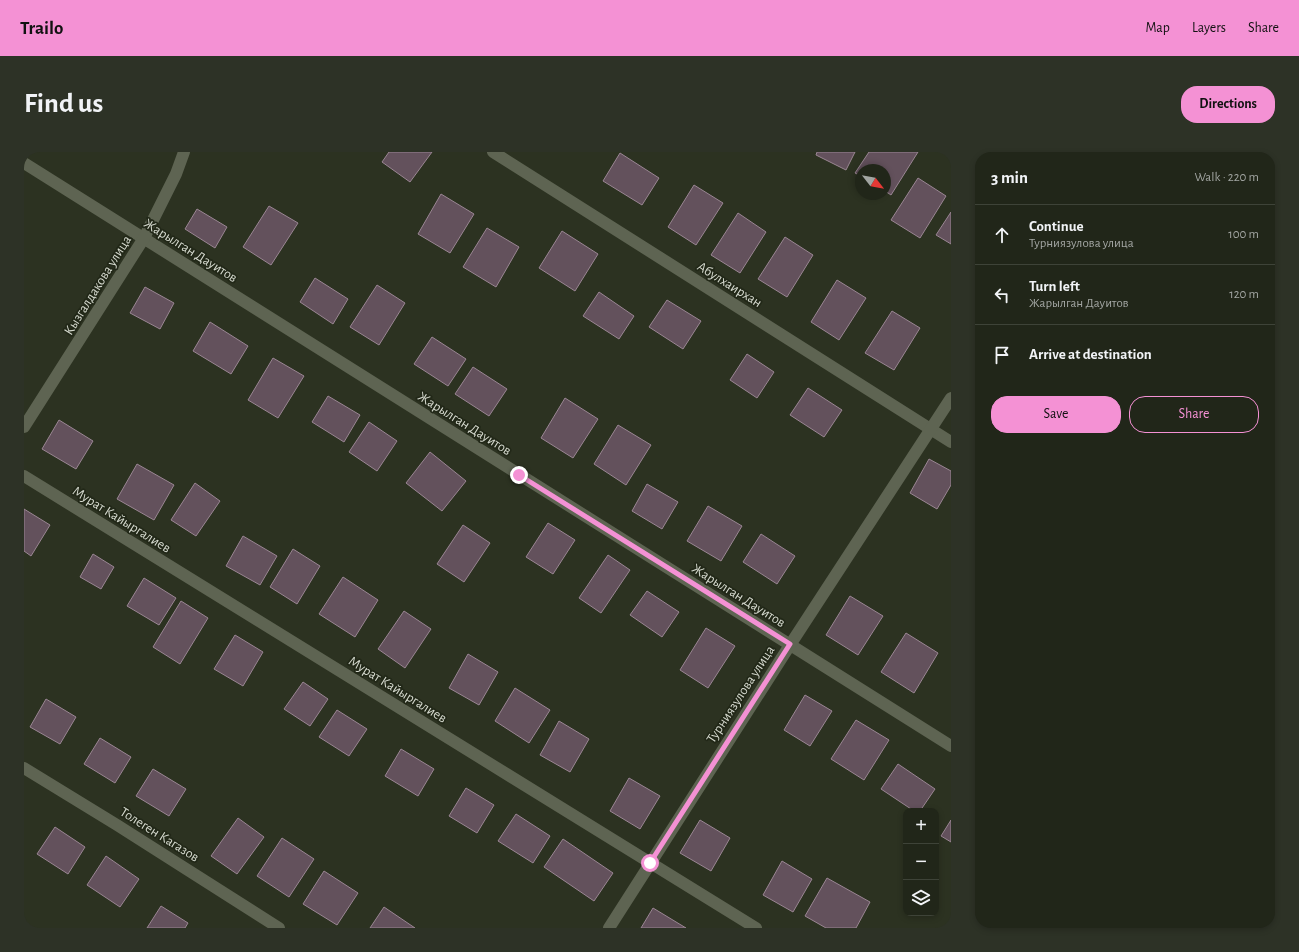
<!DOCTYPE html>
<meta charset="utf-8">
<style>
:root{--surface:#212619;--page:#2d3226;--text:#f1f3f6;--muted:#a2a5a2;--line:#3e4338;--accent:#f491d4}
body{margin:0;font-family:"Alegreya Sans",sans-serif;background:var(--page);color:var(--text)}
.controls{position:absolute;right:12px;bottom:12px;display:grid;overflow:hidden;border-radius:8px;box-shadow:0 2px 6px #0003}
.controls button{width:36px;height:36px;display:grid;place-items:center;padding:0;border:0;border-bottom:1px solid var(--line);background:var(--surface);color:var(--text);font:20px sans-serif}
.compass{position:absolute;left:831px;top:12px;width:36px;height:36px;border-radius:50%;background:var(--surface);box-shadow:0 2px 6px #0003;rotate:121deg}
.stop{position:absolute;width:12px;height:12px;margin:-9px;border:3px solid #f491d4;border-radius:50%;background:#fff}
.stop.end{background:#f491d4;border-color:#fff;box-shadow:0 1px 4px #0008}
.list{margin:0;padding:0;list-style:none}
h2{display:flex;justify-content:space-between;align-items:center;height:52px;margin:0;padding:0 16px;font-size:17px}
h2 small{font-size:13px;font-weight:400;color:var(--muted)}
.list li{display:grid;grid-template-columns:26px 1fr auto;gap:12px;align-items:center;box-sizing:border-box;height:60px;padding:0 16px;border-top:1px solid var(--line)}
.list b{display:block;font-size:15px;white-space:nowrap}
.list p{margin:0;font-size:13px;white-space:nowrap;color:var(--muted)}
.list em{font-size:13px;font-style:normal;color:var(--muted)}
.actions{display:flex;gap:8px;padding:12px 16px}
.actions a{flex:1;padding:9px 0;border:1px solid var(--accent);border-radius:16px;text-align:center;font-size:14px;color:var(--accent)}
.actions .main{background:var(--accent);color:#111}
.icon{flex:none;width:22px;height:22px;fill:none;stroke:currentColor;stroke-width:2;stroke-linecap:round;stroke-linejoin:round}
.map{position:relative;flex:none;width:927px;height:776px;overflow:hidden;border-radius:16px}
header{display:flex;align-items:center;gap:24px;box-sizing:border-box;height:56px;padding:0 20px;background:var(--accent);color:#111}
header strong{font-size:19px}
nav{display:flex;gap:22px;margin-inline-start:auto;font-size:14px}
.intro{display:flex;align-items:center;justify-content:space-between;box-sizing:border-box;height:96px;padding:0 24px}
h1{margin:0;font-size:28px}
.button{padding:10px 18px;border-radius:16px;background:var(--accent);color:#111;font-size:14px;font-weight:700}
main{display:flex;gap:24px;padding:0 24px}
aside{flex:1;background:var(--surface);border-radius:16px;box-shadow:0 2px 6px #0003}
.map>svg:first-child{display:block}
.building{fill:#63515c;stroke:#9a8693}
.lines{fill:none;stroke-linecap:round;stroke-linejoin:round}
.minor{stroke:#5e6452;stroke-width:12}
.route{stroke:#f491d4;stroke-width:5}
.labels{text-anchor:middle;stroke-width:3.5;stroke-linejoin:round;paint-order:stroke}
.street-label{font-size:14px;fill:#d5d9ce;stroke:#222818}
</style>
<header>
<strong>Trailo</strong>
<nav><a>Map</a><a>Layers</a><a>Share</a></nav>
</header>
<div class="intro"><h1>Find us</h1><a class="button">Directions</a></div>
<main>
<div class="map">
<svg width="927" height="776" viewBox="0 0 927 776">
<rect width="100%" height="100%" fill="#2c3221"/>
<g class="building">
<path d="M365 0H408L386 30 358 10Z"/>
<path d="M793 0H831L822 18 792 3Z"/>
<path d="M845 0H894L867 43 861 39V18H837V24L831 21Z"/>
<path d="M596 1 635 26 618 53 579 29Z"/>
<path d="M894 26 922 44 896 86 867 68Z"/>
<path d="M670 33 699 51 672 93 644 75Z"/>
<path d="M417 42 450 62 426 101 394 82Z"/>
<path d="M245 54 274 71 247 113 219 95Z"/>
<path d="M173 57 203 75 191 96 161 77Z"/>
<path d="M927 60V92L912 83Z"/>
<path d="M714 61 742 80 716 121 687 103Z"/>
<path d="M463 76 495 95 472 135 439 115Z"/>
<path d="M538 79 574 102 551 139 515 116Z"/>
<path d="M761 85 789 103 763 145 734 127Z"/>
<path d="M291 126 324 147 309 172 276 150Z"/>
<path d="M813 128 842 146 815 188 787 170Z"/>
<path d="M353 133 381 151 355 193 326 175Z"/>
<path d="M121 135 150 151 136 177 106 161Z"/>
<path d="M575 140 610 164 595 187 559 164Z"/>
<path d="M643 148 677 169 659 197 625 175Z"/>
<path d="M868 159 896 176 870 218 841 201Z"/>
<path d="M186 170 224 194 207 222 169 199Z"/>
<path d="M408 185 442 207 424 234 390 212Z"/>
<path d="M723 202 750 220 733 246 706 228Z"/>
<path d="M249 206 280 224 254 266 224 248Z"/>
<path d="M449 215 483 237 465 264 431 242Z"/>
<path d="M784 236 818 258 800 285 766 263Z"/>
<path d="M304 244 336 263 320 290 288 270Z"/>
<path d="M541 246 574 267 549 306 517 286Z"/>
<path d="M35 268 69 289 52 317 18 297Z"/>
<path d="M345 270 373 289 353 319 325 300Z"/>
<path d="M594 273 627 293 602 333 570 312Z"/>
<path d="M406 300 442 329 418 359 382 331Z"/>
<path d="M905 307 927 319V333L913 357 886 341Z"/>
<path d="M113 312 150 333 130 368 93 347Z"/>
<path d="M171 331 196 349 172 384 147 368Z"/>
<path d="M623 332 654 350 638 377 608 359Z"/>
<path d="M684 354 718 374 697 409 663 389Z"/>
<path d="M0 357 26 373 7 404 0 399Z"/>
<path d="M524 371 551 388 529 422 502 405Z"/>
<path d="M439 373 466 391 440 430 413 412Z"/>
<path d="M737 382 771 404 753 432 719 410Z"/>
<path d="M219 384 253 404 236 433 202 414Z"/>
<path d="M269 397 296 414 273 452 246 435Z"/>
<path d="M69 402 90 415 77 437 56 425Z"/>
<path d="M584 403 606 418 577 461 555 446Z"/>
<path d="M319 425 354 448 331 485 295 462Z"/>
<path d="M120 426 152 446 135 473 103 454Z"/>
<path d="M623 439 655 460 638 485 606 463Z"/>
<path d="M826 444 859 464 834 503 802 483Z"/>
<path d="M157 449 184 466 156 512 129 495Z"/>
<path d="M380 459 407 477 381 516 354 497Z"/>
<path d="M682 476 711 494 684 536 656 518Z"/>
<path d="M882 481 914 501 890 541 857 520Z"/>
<path d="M211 483 239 500 219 534 190 517Z"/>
<path d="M444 502 474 520 455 553 425 536Z"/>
<path d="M279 530 304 547 286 574 260 557Z"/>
<path d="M491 536 526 558 505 591 471 569Z"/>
<path d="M781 543 808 559 786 594 760 578Z"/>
<path d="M22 547 52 565 36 592 6 575Z"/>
<path d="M313 558 343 577 325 604 295 585Z"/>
<path d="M832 568 865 588 840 628 807 607Z"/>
<path d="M535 569 565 587 546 620 516 603Z"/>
<path d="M76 586 107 605 91 631 60 612Z"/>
<path d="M377 597 410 617 394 644 361 624Z"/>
<path d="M874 612 911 637 896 659H890L857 637Z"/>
<path d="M129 617 162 637 145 664 112 644Z"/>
<path d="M605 626 636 644 616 677 586 659Z"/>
<path d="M442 636 470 653 453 681 425 664Z"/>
<path d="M492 662 526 684 509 711 474 689Z"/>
<path d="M214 666 240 685 213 722 187 704Z"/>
<path d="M676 668 706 686 687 719 656 701Z"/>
<path d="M927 668V690L917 684Z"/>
<path d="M31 675 61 695 44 722 13 702Z"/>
<path d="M258 686 290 707 265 745 233 724Z"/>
<path d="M539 687 589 721 570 749 520 715Z"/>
<path d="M82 704 115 727 96 755 63 733Z"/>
<path d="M758 709 788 727 769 760 739 743Z"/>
<path d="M300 719 334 741 313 773 279 752Z"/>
<path d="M803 726 846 750 832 776H802L781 764Z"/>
<path d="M137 754 164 771 161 776H123Z"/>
<path d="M360 755 391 776H346Z"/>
<path d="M629 756 662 776H617Z"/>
</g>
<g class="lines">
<g class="minor">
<path d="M469 0 927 290"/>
<path d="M0 11 927 594"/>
<path d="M0 275 120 86 152 22 160 0"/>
<path d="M0 324 732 776"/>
<path d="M0 616 93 673 255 776"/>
<path d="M585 776 766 493 927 246"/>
</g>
</g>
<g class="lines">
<path class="route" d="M495 323 766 492 626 711"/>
</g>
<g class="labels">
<g class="street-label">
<text transform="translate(167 98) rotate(32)" y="5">Жарылган Дауитов</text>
<text transform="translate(706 132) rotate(32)" y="5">Абулхаирхан</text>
<text transform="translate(73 133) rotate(-58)" y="5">Кызгалдакова улица</text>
<text transform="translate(441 271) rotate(32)" y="5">Жарылган Дауитов</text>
<text transform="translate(98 367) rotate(32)" y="5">Мурат Кайыргалиев</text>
<text transform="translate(715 443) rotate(32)" y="5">Жарылган Дауитов</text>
<text transform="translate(374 537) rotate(32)" y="5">Мурат Кайыргалиев</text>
<text transform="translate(716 542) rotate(-57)" y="5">Турниязулова улица</text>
<text transform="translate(136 682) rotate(32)" y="5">Толеген Кагазов</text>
</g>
</g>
</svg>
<div class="controls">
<button>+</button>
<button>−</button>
<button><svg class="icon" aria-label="layers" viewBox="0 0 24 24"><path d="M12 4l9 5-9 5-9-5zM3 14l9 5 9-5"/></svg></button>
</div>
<svg class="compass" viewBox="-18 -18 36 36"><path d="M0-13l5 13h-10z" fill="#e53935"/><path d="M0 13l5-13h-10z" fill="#a2a5a2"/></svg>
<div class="stop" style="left:626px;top:711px"></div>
<div class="stop end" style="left:495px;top:323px"></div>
</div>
<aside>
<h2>3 min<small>Walk · 220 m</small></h2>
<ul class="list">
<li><svg class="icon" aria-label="ahead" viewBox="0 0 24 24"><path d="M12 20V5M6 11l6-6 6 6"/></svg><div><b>Continue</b><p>Турниязулова улица</p></div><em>100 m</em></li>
<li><svg class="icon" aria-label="left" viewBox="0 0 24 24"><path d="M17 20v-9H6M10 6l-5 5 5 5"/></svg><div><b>Turn left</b><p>Жарылган Дауитов</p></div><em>120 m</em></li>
<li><svg class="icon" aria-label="arrive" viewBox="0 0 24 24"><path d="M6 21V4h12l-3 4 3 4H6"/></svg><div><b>Arrive at destination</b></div></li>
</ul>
<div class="actions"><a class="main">Save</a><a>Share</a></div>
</aside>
</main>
